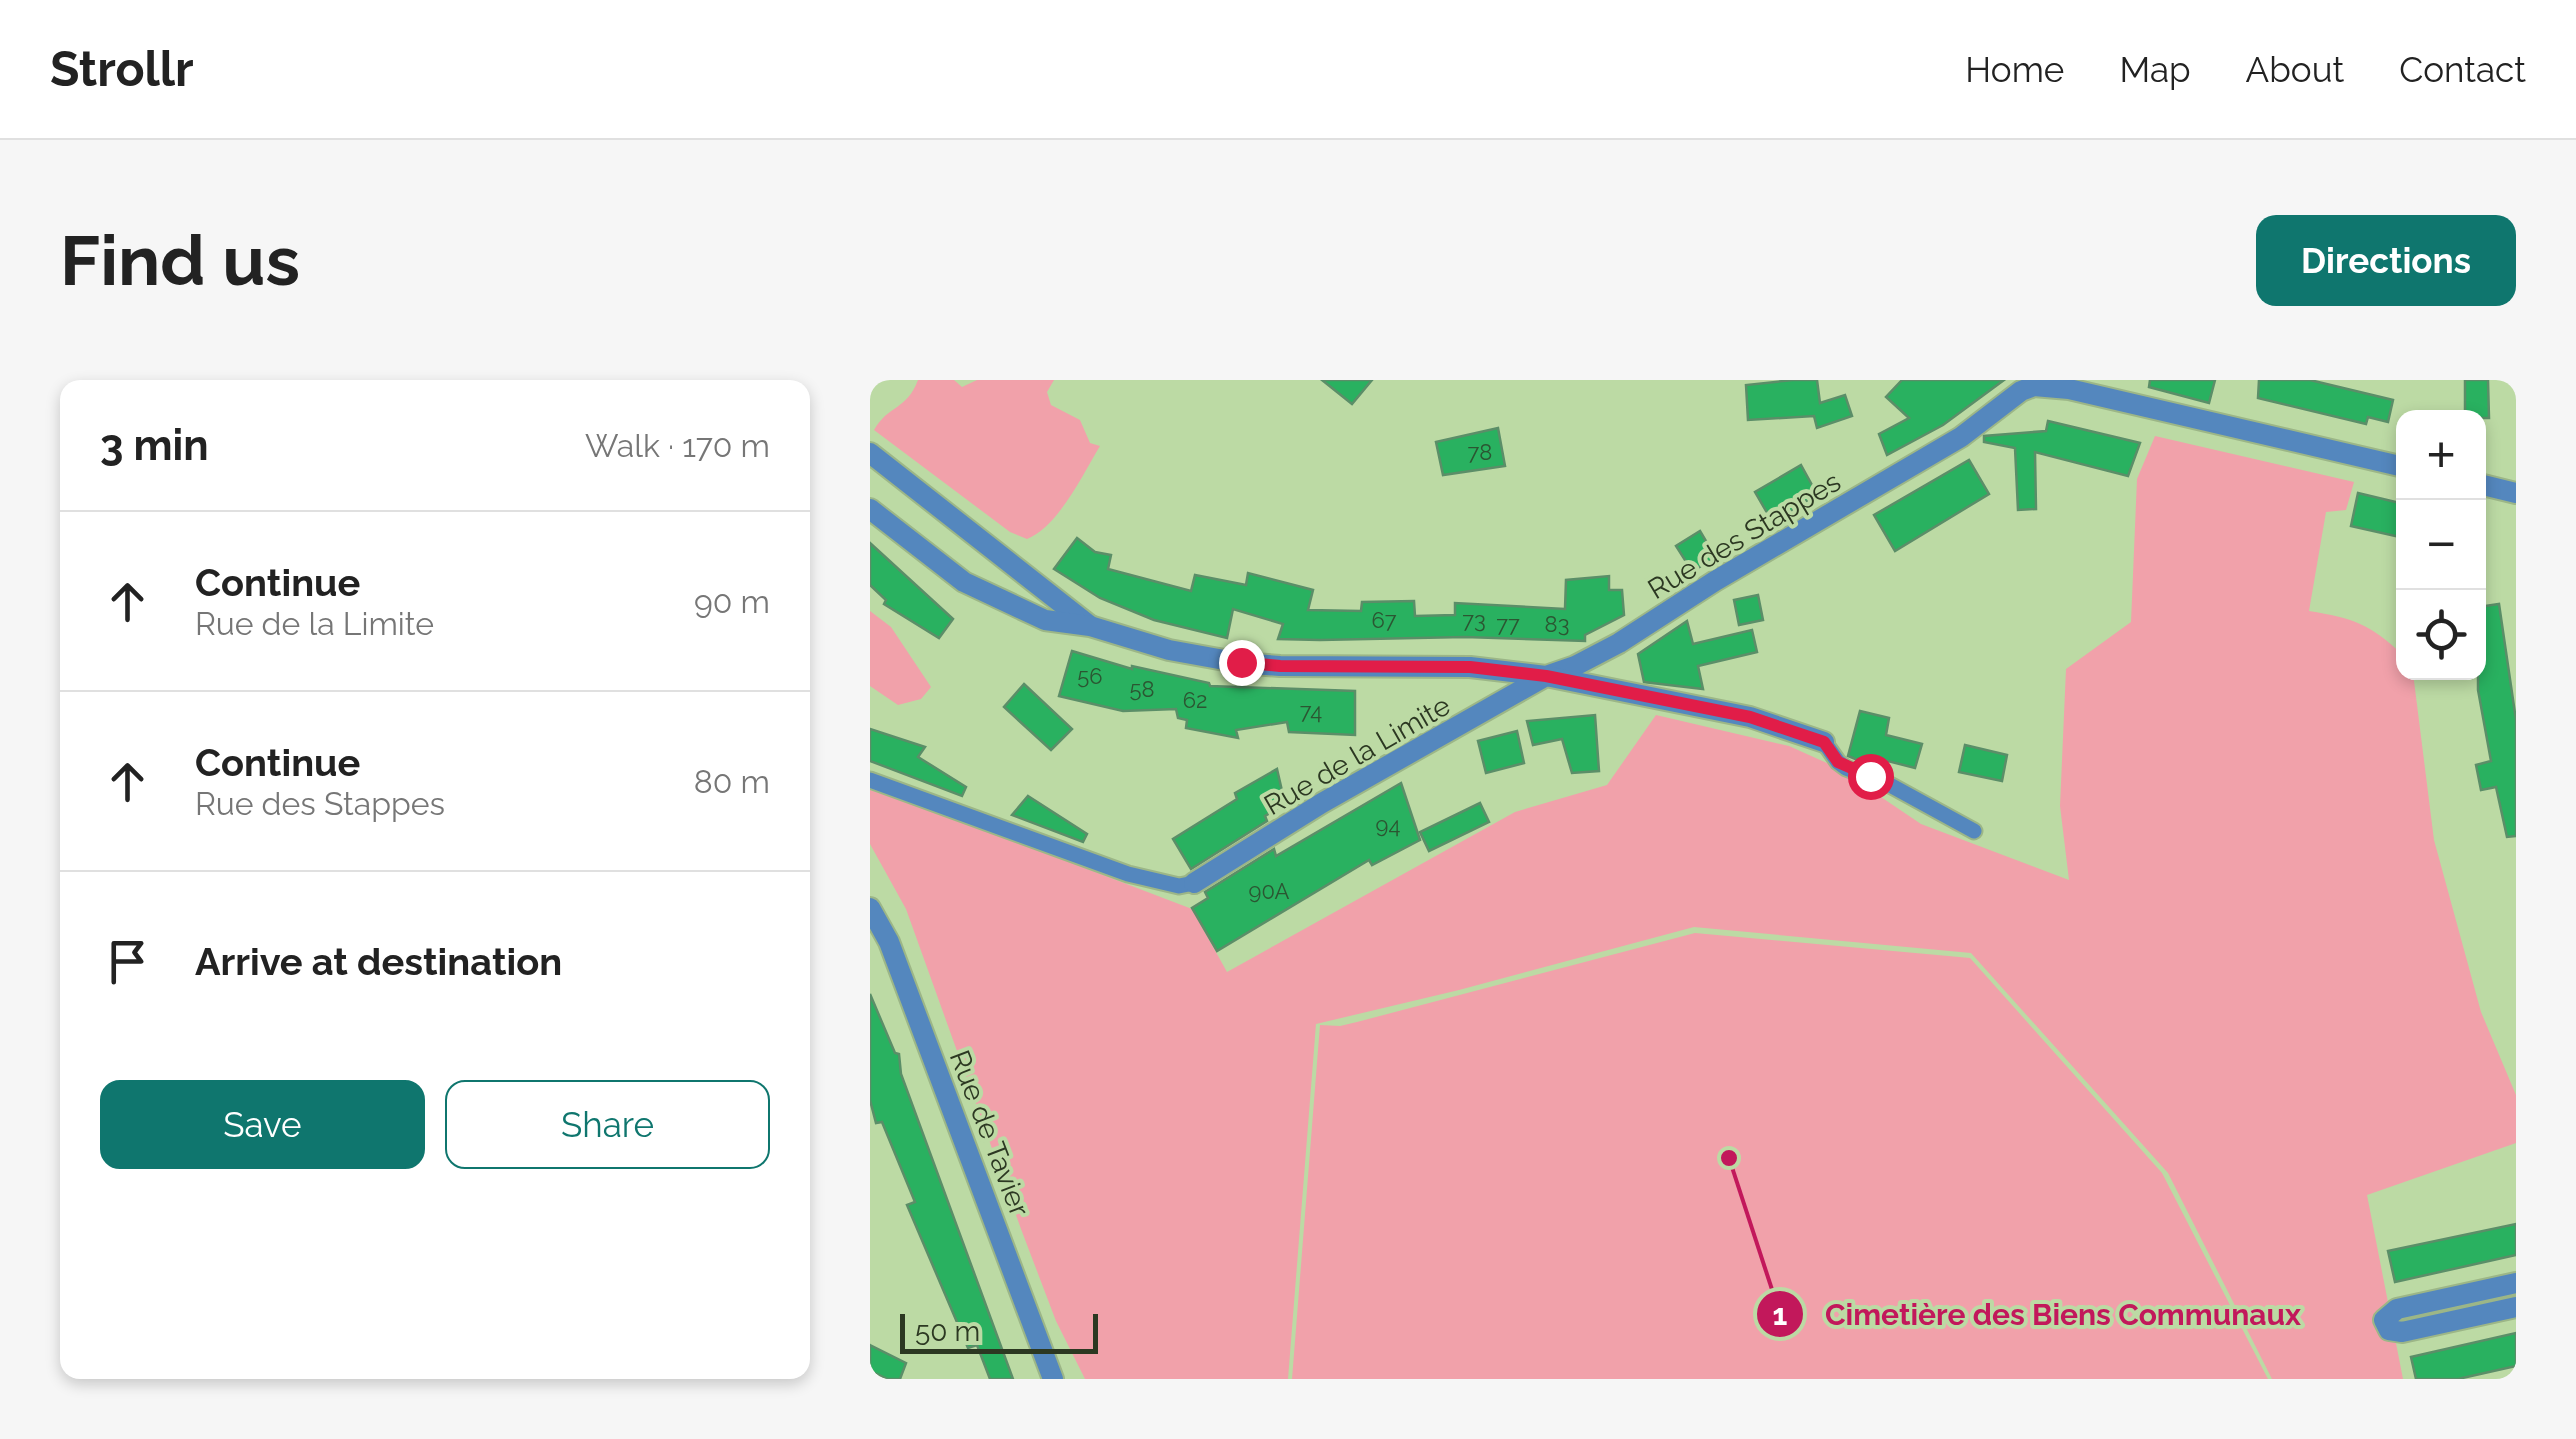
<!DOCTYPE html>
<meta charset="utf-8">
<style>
:root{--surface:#fff;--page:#f6f6f6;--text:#222;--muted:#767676;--line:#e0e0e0;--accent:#0f766e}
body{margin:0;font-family:Raleway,sans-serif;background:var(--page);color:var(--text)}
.controls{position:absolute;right:30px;top:30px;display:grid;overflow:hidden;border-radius:20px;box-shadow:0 5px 15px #0003}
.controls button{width:90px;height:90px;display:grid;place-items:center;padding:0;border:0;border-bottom:2px solid var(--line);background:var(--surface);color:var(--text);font:50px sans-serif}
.scale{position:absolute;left:30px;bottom:25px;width:198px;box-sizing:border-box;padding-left:10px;border:5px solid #2c3822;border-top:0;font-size:28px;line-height:35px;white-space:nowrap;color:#2c3822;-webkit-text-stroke:8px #bcdaa4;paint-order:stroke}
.stop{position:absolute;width:30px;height:30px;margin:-22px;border:8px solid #e11d48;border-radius:50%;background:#fff}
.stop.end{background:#e11d48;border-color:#fff;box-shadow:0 2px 10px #0008}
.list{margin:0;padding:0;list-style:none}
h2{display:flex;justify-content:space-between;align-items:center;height:130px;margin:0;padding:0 40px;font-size:42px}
h2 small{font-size:32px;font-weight:400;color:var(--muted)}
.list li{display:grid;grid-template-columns:65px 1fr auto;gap:30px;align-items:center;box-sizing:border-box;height:180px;padding:0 40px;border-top:2px solid var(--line)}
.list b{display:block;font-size:38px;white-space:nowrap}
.list p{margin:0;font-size:32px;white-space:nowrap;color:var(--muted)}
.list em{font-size:32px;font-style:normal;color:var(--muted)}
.actions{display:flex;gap:20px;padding:30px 40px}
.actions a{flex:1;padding:22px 0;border:2px solid var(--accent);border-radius:20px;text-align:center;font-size:35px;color:var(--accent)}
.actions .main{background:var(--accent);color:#fff}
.icon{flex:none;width:55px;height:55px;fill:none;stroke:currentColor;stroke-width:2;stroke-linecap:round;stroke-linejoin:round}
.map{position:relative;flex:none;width:1646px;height:999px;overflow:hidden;border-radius:20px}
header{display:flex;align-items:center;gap:60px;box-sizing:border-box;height:140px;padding:0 50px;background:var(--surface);border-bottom:2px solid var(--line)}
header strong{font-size:48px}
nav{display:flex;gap:55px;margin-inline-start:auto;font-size:35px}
.intro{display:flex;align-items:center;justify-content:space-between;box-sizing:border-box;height:240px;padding:0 60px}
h1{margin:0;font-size:70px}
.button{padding:25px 45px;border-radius:20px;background:var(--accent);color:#fff;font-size:35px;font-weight:700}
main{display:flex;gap:60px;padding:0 60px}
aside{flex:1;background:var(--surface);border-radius:20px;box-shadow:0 5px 15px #0003}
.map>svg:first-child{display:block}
.green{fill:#f1a1aa}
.building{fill:#29b160;stroke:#5b8e68;stroke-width:2.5}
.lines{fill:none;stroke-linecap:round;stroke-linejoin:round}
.service-casing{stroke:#9cb687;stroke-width:19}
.minor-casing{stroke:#9cb687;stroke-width:24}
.tertiary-casing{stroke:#9cb687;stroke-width:24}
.service{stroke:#5487be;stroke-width:15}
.minor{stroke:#5487be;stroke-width:20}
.tertiary{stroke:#5487be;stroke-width:20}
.route{stroke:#e11d48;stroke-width:12}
.labels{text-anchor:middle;stroke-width:8;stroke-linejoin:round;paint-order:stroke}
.number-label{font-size:22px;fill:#2b5632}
.street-label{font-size:28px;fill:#2c3822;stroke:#bcdaa4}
.leader{fill:none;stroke:#c2185b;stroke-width:4}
.callout-dot{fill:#c2185b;stroke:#bcdaa4;stroke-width:4}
.mark-label{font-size:30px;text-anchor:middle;font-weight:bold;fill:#fff}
.callout-label{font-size:30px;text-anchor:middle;font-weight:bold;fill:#c2185b;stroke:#bcdaa4;stroke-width:8;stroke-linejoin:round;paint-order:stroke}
</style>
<header>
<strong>Strollr</strong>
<nav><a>Home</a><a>Map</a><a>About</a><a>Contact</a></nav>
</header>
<div class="intro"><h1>Find us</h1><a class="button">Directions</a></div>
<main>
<aside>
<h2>3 min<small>Walk · 170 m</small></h2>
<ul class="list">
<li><svg class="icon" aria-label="ahead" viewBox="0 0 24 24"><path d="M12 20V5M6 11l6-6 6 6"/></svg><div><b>Continue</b><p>Rue de la Limite</p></div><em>90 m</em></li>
<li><svg class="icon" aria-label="ahead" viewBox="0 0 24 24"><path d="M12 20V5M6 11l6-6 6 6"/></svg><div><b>Continue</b><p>Rue des Stappes</p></div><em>80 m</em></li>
<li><svg class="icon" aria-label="arrive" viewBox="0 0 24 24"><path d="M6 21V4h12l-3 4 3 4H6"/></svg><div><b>Arrive at destination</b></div></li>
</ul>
<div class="actions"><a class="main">Save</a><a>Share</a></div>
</aside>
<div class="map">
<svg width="1646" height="999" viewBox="0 0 1646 999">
<rect width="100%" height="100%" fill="#bcdaa4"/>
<g class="green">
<path d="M48 0H84L92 7 107 0H184L177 12 181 25 210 40 220 63 230 66C213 94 188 147 157 159L140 152 4 50C19 24 36 31 48 0Z"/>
<path d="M1285 56 1484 102 1476 130 1456 132 1439 231C1483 238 1500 244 1533 275L1534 292 1543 293 1564 460 1611 632 1646 715V763L1497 815 1533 999H1402L1298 793 1101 573 824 547 589 610 446 644 418 999H215L186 941 151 849 36 529 0 464V410L97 443 322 529 357 592 645 432 737 405 786 335 919 366 968 388 1051 444 1199 500 1190 426 1196 289 1261 242 1267 99Z"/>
<path d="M0 231 21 247 61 307 51 319 28 325 0 306Z"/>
<path d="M825 553 1100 578 1292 793 1398 999H422L450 645 470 646 487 642Z"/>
</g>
<g class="building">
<path d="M452 0H502L482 24Z"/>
<path d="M923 0H947L950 23 975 15 982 36 947 48 944 36 878 40 876 5Z"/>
<path d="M1032 0H1134L1073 45 1017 75 1009 54 1039 38 1016 17Z"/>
<path d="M1280 0H1345L1339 23 1279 7Z"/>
<path d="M1389 0H1440L1523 20 1518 42 1498 37 1496 44 1388 18Z"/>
<path d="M1595 0H1618L1619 38H1595Z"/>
<path d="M1178 41 1270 63 1258 96 1165 72 1166 129 1148 130 1145 68 1114 62V56L1176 51Z"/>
<path d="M628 48 635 86 573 95 566 62Z"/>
<path d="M1099 80 1119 114 1025 171 1004 135Z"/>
<path d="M931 85 947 114 903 143 885 112Z"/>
<path d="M1488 113 1534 124V158L1481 146Z"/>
<path d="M830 151 846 178 822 191 806 166Z"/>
<path d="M207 158 225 172 241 175 238 189 321 211 325 195 376 205 378 193 443 210 438 230 491 231 492 222 544 221 545 236 585 235V223L695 229 696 200 739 196V210H752L754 235 715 255V261L595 257 450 260 408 259 413 244 363 229 357 258 284 240 230 218 184 189Z"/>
<path d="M0 163 83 239 69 258 14 224 16 220 0 205Z"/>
<path d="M888 215 893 240 869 245 864 220Z"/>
<path d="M1629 224 1646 340V456L1637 457 1626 407 1611 410 1606 385 1621 381 1608 310V227Z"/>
<path d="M817 241 823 264 882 250 887 272 828 286 833 309 774 302 768 274Z"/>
<path d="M202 271 262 289V286L339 303 340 306 485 311V355L419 352 417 342 366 350 368 358 316 348 317 340 308 338 306 329 253 331 189 316Z"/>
<path d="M154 304 202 349 181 370 134 327Z"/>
<path d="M990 331 1019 338 1016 355 1052 364 1045 388 1010 379 1007 388 978 376Z"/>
<path d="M725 335 729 391 702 393 692 359 663 365 657 341Z"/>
<path d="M0 349 55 367 48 377 96 407 92 416 0 381Z"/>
<path d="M647 351 654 383 616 393 608 361Z"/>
<path d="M1095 365 1137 375 1132 401 1089 392Z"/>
<path d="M407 389 415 424 395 436 397 441 321 489 303 459 367 419 365 413Z"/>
<path d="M531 403 550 460 502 485 499 480 347 571 322 528 338 518 335 512 404 469 406 476Z"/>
<path d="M158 416 217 454 213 462 142 435Z"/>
<path d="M610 423 619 442 559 471 550 452Z"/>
<path d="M0 614 25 673 29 674 31 694 143 999H120L107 965 98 968 37 825 45 822 12 742 6 743 0 720Z"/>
<path d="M1646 844V875L1525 902 1518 871Z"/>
<path d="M1646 953V986L1588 999H1546L1541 977Z"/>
<path d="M0 965 36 983 30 999H17L0 991Z"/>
</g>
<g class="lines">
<g class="service-casing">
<g id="service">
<path d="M954 362 968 382 976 388 1020 405 1104 451"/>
<path d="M0 400 258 494 309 506 324 503"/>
</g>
</g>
<g class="minor-casing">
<g id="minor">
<path d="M0 73 219 245"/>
<path d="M1609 104 1646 113"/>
<path d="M0 129 94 202 175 240 220 246 299 270 371 283 410 286 600 287 676 296 705 286 749 263 845 201 1091 57 1151 11 1164 6 1199 9 1534 87"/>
<path d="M324 503 452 423 676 296 880 337 954 362"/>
<path d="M1646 903 1527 929 1514 940 1519 950 1532 952 1646 927"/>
</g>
</g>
<g class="tertiary-casing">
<path id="tertiary" d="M0 528 19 562 183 999"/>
</g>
<use href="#service" class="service"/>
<use href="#minor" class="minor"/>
<use href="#tertiary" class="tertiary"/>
</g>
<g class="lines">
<path class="route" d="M371 282 410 286 600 287 676 296 880 337 954 362 968 382 1000 396"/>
</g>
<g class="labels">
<g class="number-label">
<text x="610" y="80">78</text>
<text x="514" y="248">67</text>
<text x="604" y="248">73</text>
<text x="638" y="252">77</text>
<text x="687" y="252">83</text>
<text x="220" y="304">56</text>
<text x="272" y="317">58</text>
<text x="325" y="328">62</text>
<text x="441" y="339">74</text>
<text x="518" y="453">94</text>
<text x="399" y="519">90A</text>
</g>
<g class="street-label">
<text transform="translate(874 155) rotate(-31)" y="10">Rue des Stappes</text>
<text transform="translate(487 375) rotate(-30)" y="10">Rue de la Limite</text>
<text transform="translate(120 753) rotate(69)" y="10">Rue de Tavier</text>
</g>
</g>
<path class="leader" d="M859 778L910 934"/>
<g class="callout-dot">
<circle cx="859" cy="778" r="10"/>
<circle cx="910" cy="934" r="25"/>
</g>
<g class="mark-label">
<text x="910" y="945">1</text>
</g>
<g class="callout-label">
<text x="1193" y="945">Cimetière des Biens Communaux</text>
</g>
</svg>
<div class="controls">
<button>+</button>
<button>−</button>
<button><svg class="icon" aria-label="locate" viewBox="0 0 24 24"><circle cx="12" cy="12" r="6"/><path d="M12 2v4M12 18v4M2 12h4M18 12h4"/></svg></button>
</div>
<div class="scale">50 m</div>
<div class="stop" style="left:1000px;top:396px"></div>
<div class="stop end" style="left:371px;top:282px"></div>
</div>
</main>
